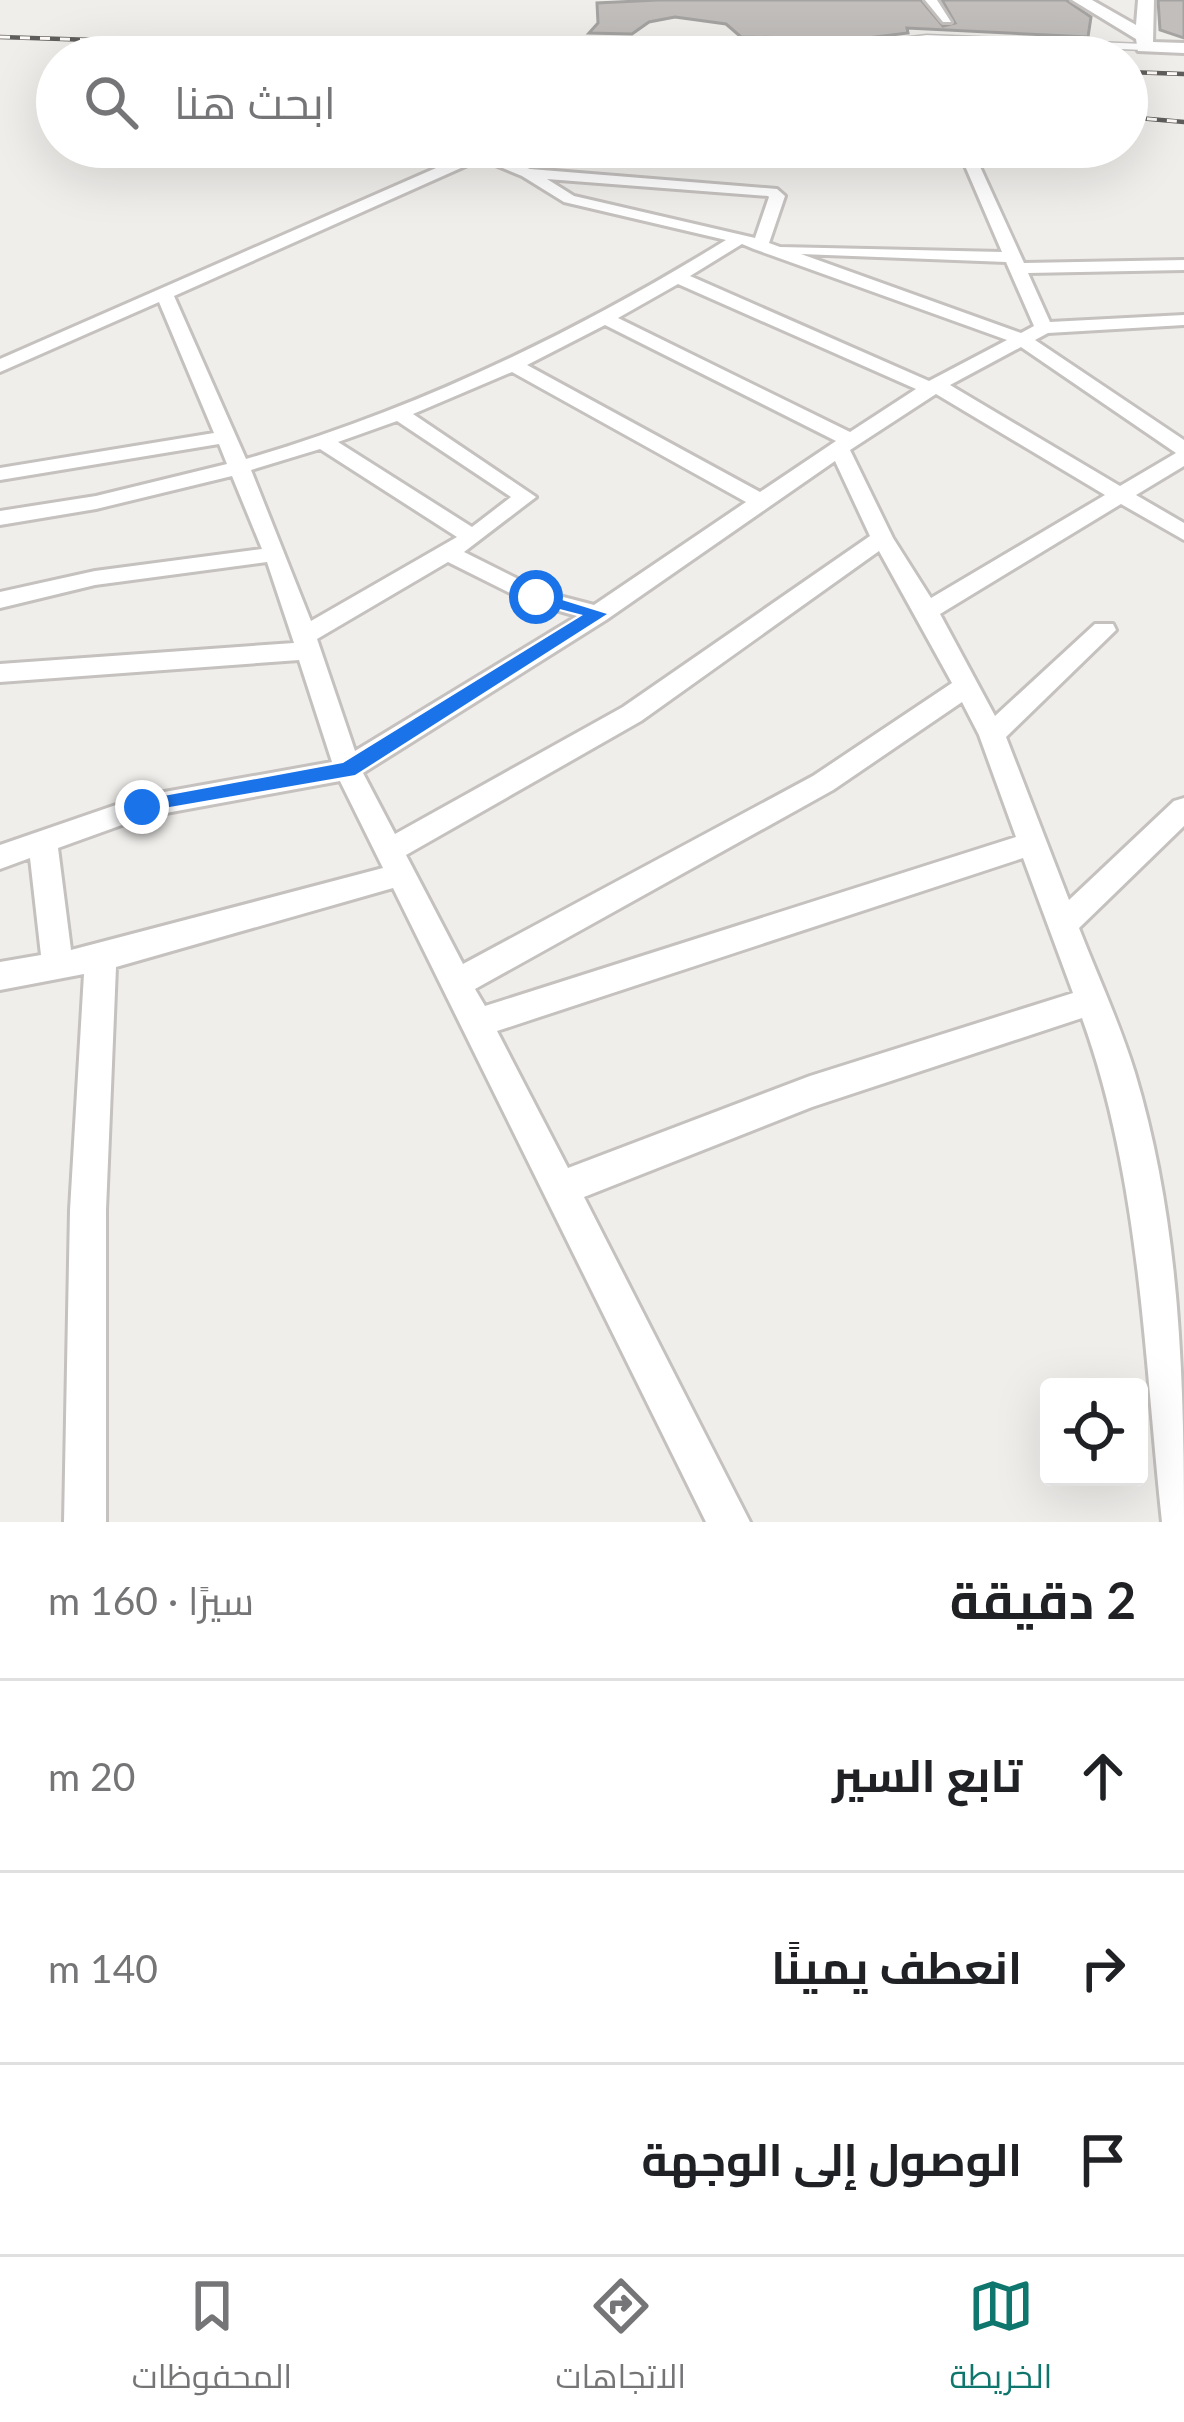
<!DOCTYPE html>
<html lang="ar">
<meta charset="utf-8">
<style>
:root{--surface:#fff;--page:#f2f2f2;--text:#202124;--muted:#757577;--line:#e0e0e0;--accent:#0f766e}
body{margin:0;font-family:Lato,Cairo,sans-serif;background:var(--page);color:var(--text);direction:rtl}
.controls{position:absolute;right:36px;bottom:36px;display:grid;overflow:hidden;border-radius:12px;box-shadow:0 12px 48px #0002}
.controls button{width:108px;height:108px;display:grid;place-items:center;padding:0;border:0;border-bottom:3px solid var(--line);background:var(--surface);color:var(--text);font:60px sans-serif}
.stop{position:absolute;width:36px;height:36px;margin:-27px;border:9px solid #1a73e8;border-radius:50%;background:#fff}
.stop.end{background:#1a73e8;border-color:#fff;box-shadow:0 3px 12px #0008}
.list{margin:0;padding:0;list-style:none}
h2{display:flex;justify-content:space-between;align-items:center;height:156px;margin:0;padding:0 48px;font-size:51px}
h2 small{font-size:39px;font-weight:400;color:var(--muted)}
.list li{display:grid;grid-template-columns:78px 1fr auto;gap:36px;align-items:center;box-sizing:border-box;height:192px;padding:0 48px;border-top:3px solid var(--line)}
.list b{display:block;font-size:45px;white-space:nowrap}
.list em{font-size:39px;font-style:normal;color:var(--muted)}
.icon{flex:none;width:66px;height:66px;fill:none;stroke:currentColor;stroke-width:2;stroke-linecap:round;stroke-linejoin:round}
.map{position:relative;flex:none;width:1184px;height:1522px;overflow:hidden;direction:ltr}
.search{position:absolute;background:var(--surface);box-shadow:0 12px 48px #0002;left:36px;right:36px;top:36px;height:132px;display:flex;align-items:center;gap:30px;box-sizing:border-box;padding:0 42px;border-radius:66px;color:var(--muted);font-size:45px}
.sheet{height:732px;background:var(--surface)}
nav{display:flex;justify-content:space-around;align-items:center;box-sizing:border-box;height:168px;border-top:3px solid var(--line);background:var(--surface);font-size:33px;color:var(--muted)}
nav a{display:grid;justify-items:center;gap:6px}
nav .on{color:var(--accent)}
.map>svg:first-child{display:block}
.building{fill:#c1bebc;stroke:#a5a3a1;stroke-width:3}
.lines{fill:none;stroke-linecap:round;stroke-linejoin:round}
.lane-casing{stroke:#c4c1bf;stroke-width:9}
.street-casing{stroke:#c4c1bf;stroke-width:6}
.secondary-casing{stroke:#c4c1bf;stroke-width:6}
.lane{stroke:#fff;stroke-width:6}
.street{fill:#fff;fill-rule:evenodd}
.secondary{fill:#fff;fill-rule:evenodd}
.rail-casing{stroke:#5f5e5c;stroke-width:4.5}
.rail{stroke:#fefbf8;stroke-width:3;stroke-dasharray:10;stroke-linecap:butt}
.route{fill:#1a73e8}
</style>
<div class="map">
<svg width="1184" height="1522" viewBox="0 0 1184 1522">
<rect width="100%" height="100%" fill="#f0eeeb"/>
<g class="building">
<path d="M658 0H921L943 26 955 23 942 0H1066L1091 17 1088 37 907 28 908 33 859 39 741 37 726 24 675 17 649 22 632 34 589 33 598 23 597 3Z"/>
<path d="M1158 0H1184V38L1160 30Z"/>
</g>
<g class="lines">
<g class="lane-casing">
<path id="lane" d="M764 42 846 48 927 38 1144 47"/>
</g>
<g class="street-casing">
<g id="street">
<path d="M925 0H937L951 22H943Z"/>
<path d="M484 147H503L493 154 530 169 777 189 785 196 769 243 780 247 1002 252 957 147H971L1024 263 1184 260V270L1028 273 1050 322 1184 315V325L1048 333 1035 340 1184 440V466L1136 495 1184 523V540L1121 504 940 614 995 716 1095 624H1113L1116 630 1006 737 1069 900 1174 801 1184 798V826L1079 928C1098 977 1119 1021 1135 1073 1179 1219 1184 1371 1184 1522H1162C1144 1354 1140 1178 1082 1018L812 1107 584 1197 750 1522H706L393 888 116 967 106 1210V1522H64L70 1210 84 974 0 990V962L41 955 30 858 0 869V845L142 796 332 762 299 660 0 682V664L294 643 267 562 95 585 0 608V592L95 571 262 549 232 476 96 509 0 525V511L96 496 227 464 219 444 0 480V468L214 433 159 302 0 372V359ZM481 159 522 176 564 202 726 240C575 333 418 409 246 459L174 296ZM547 179 768 196 769 197 755 238 574 196ZM742 244 754 249 1007 340 929 381 690 276ZM801 254 1006 262 1034 326 1021 333ZM678 284 916 389 850 432 618 318ZM605 325 836 441 760 492 527 365ZM1021 347 1176 453 1120 486 950 385ZM512 372 746 502 594 605 544 592 464 552 536 497 413 414ZM936 394 1105 495 931 598 893 538 850 450ZM397 421 511 497 472 527 338 442ZM320 449 457 537 311 621 251 470ZM835 461 870 536 623 707 395 834 363 773 606 620ZM879 551 952 683 813 776 463 964 406 855 641 721ZM448 562 528 602 577 616 355 751 317 639ZM962 702 979 735 1016 837 485 1006 475 989 833 790ZM340 781 383 868 71 950 58 848 144 817ZM1023 858 1073 993 810 1076 568 1168 497 1031Z"/>
</g>
</g>
<g class="secondary-casing">
<path id="secondary" d="M1072 0H1092L1136 25 1138 0H1154L1153 42 1184 43V53L1138 51 1136 39Z"/>
</g>
<use href="#lane" class="lane"/>
<use href="#street" class="street"/>
<use href="#secondary" class="secondary"/>
<g class="rail-casing">
<g id="rail">
<path d="M0 37 617 57"/>
<path d="M777 49 855 55"/>
<path d="M1127 72 1184 74"/>
<path d="M1127 117 1184 122"/>
</g>
</g>
<use href="#rail" class="rail"/>
</g>
<path class="route" d="M536 592 607 614 355 775 135 813V802L142 800 343 763 583 615 529 601 527 597Z"/>
</svg>
<div class="controls">
<button><svg class="icon" aria-label="locate" viewBox="0 0 24 24"><circle cx="12" cy="12" r="6"/><path d="M12 2v4M12 18v4M2 12h4M18 12h4"/></svg></button>
</div>
<div class="stop" style="left:536px;top:597px"></div>
<div class="stop end" style="left:142px;top:807px"></div>
<div class="search"><svg class="icon" aria-label="search" viewBox="0 0 24 24"><circle cx="10" cy="10" r="6"/><path d="M15 15l6 6"/></svg>ابحث هنا</div>
</div>
<section class="sheet">
<h2>2 دقيقة<small>سيرًا · 160 m</small></h2>
<ul class="list">
<li><svg class="icon" aria-label="ahead" viewBox="0 0 24 24"><path d="M12 20V5M6 11l6-6 6 6"/></svg><div><b>تابع السير</b></div><em>20 m</em></li>
<li><svg class="icon" aria-label="right" viewBox="0 0 24 24"><path d="M7 20v-9h11M14 6l5 5-5 5"/></svg><div><b>انعطف يمينًا</b></div><em>140 m</em></li>
<li><svg class="icon" aria-label="arrive" viewBox="0 0 24 24"><path d="M6 21V4h12l-3 4 3 4H6"/></svg><div><b>الوصول إلى الوجهة</b></div></li>
</ul>
</section>
<nav>
<a class="on"><svg class="icon" aria-label="map" viewBox="0 0 24 24"><path d="M3 6l6-2 6 2 6-2v14l-6 2-6-2-6 2zM9 4v14M15 6v14"/></svg>الخريطة</a>
<a><svg class="icon" aria-label="directions" viewBox="0 0 24 24"><path d="M12 3l9 9-9 9-9-9zM9 14v-3h6M13 9l2 2-2 2"/></svg>الاتجاهات</a>
<a><svg class="icon" aria-label="saved" viewBox="0 0 24 24"><path d="M7 4h10v16l-5-4-5 4z"/></svg>المحفوظات</a>
</nav>
